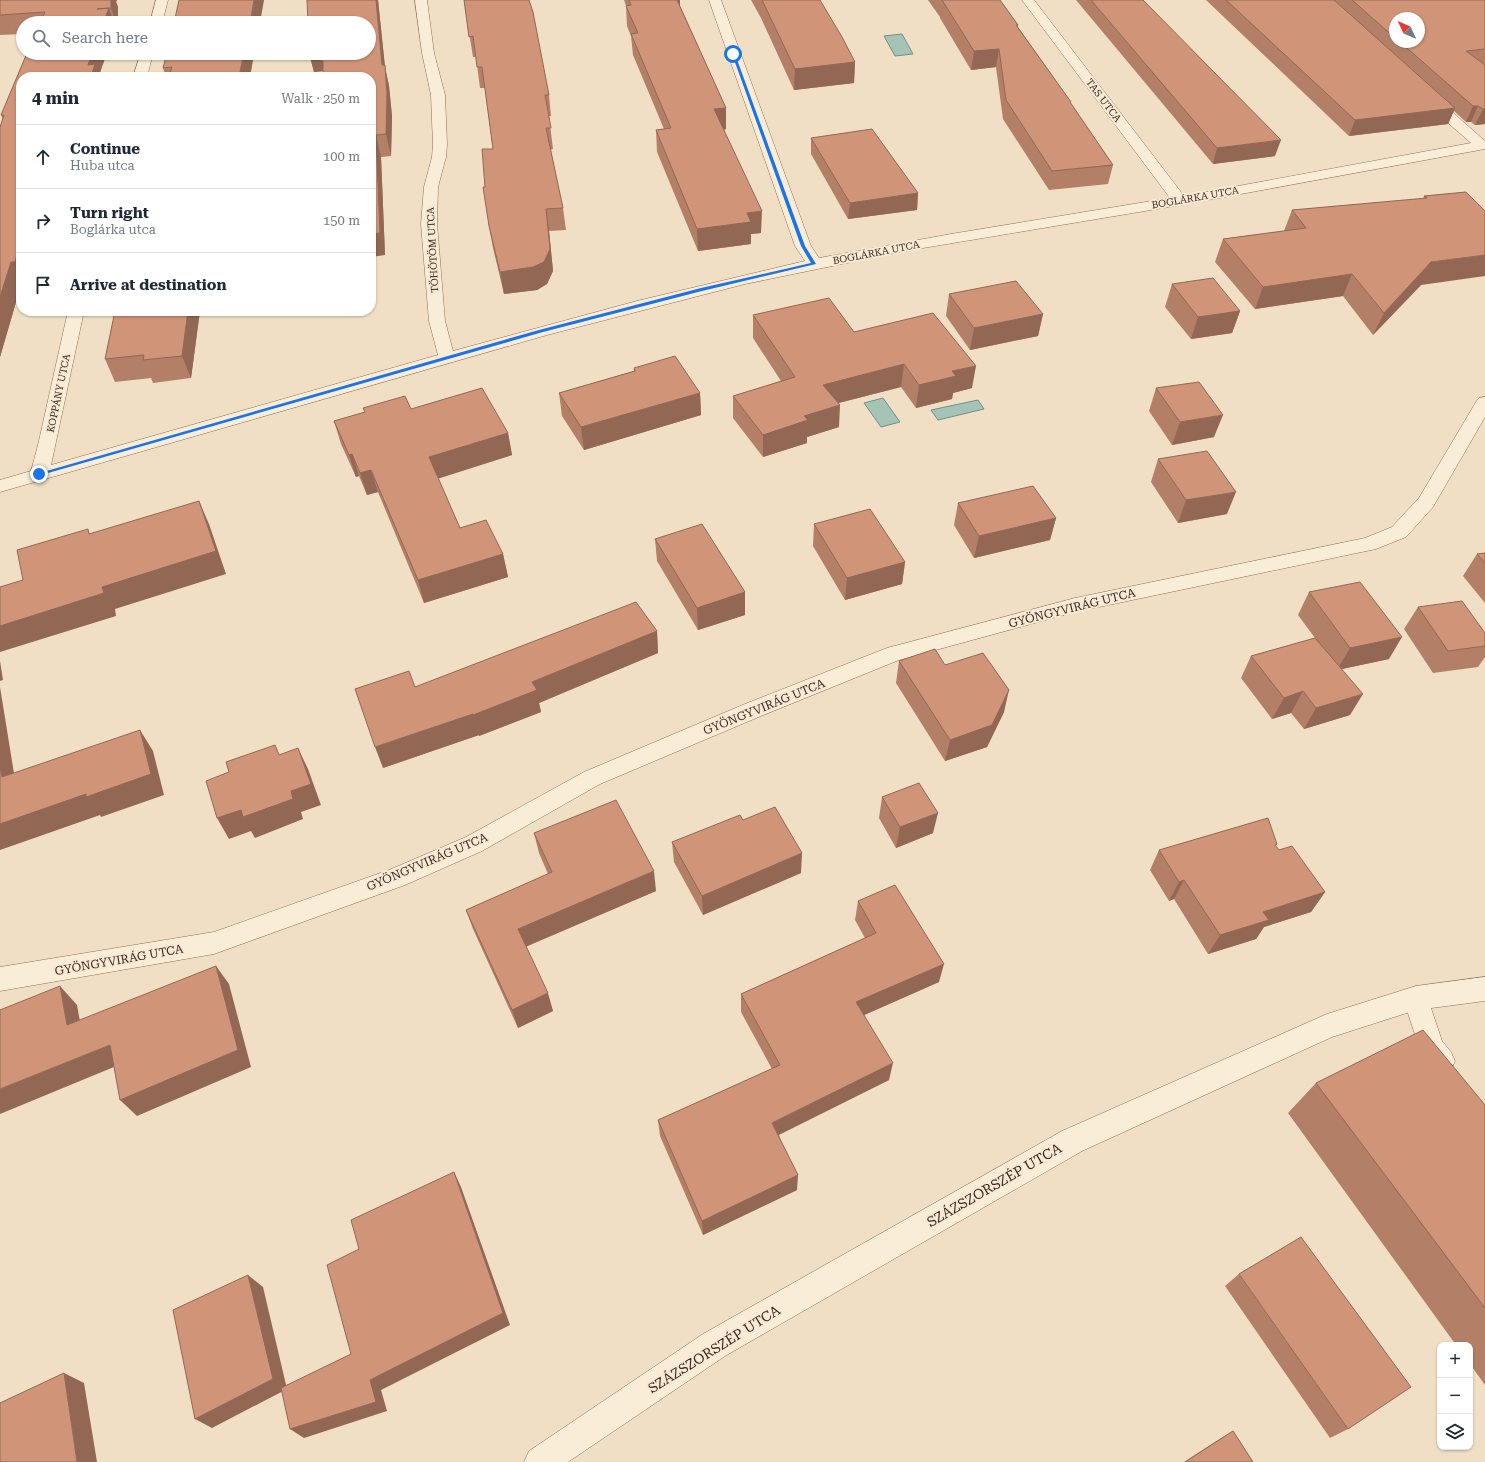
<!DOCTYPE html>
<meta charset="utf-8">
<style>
:root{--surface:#fff;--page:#f6f6f7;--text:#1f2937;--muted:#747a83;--line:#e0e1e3}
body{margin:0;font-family:"Roboto Serif",serif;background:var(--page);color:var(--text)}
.controls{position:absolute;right:12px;bottom:12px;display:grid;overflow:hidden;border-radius:8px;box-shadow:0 1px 3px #0004}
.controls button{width:36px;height:36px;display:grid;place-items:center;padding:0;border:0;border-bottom:1px solid var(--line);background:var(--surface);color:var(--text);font:20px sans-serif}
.compass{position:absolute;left:1389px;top:12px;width:36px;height:36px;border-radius:50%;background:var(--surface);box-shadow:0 1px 3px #0004;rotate:314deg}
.stop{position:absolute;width:12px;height:12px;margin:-9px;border:3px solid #1a73e8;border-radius:50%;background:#fff}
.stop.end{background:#1a73e8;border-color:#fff;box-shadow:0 1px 4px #0008}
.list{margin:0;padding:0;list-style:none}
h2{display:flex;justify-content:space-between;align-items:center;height:52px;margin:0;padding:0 16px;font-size:17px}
h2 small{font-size:13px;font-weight:400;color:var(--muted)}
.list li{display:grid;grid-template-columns:26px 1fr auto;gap:12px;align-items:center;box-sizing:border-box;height:64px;padding:0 16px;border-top:1px solid var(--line)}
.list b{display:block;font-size:15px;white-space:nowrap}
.list p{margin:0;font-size:13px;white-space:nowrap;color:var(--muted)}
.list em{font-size:13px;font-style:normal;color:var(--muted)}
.icon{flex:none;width:22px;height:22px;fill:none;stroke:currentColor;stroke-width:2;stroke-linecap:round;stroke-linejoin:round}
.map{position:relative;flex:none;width:1485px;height:1462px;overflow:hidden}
.search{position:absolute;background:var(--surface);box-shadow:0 1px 3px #0004;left:16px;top:16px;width:360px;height:44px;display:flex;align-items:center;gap:10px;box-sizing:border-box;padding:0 14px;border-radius:22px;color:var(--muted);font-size:15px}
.panel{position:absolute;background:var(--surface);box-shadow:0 1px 3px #0004;left:16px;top:72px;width:360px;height:244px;border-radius:16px}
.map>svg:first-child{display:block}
.water{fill:#a6c3b8;stroke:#6c9285}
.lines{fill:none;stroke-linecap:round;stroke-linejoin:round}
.service-casing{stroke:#8c6f59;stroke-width:1}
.minor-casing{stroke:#8c6f59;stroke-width:1}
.service{fill:#faedd7;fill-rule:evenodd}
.minor{fill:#faedd7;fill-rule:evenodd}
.wall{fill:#b37f67;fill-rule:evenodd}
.shaded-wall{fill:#926854}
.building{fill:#d09478;stroke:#926854}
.route{fill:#1a73e8}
.labels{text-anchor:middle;stroke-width:4;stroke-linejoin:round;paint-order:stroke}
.far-street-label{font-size:10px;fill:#3b291e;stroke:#f7e9d4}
.street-label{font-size:12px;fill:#3b291e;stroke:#f7e9d4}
.near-street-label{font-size:14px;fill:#3b291e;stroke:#f7e9d4}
</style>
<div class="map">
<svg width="1485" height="1462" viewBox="0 0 1485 1462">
<rect width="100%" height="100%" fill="#f0dfc4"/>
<g class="water">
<path d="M902 34 913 54 895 56 884 36Z"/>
<path d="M883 398 900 422 881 427 864 403Z"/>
<path d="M978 400 984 409 938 420 931 410Z"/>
</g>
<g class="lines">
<g class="service-casing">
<path id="service" d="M1416 986 1425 990 1442 1041 1451 1052 1455 1061 1451 1070 1442 1074 1433 1070 1422 1056 1403 998 1407 990Z"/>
</g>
<g class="minor-casing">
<g id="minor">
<path d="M156 0H168L162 23H150Z"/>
<path d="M415 0H427L434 53 445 95 447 145 446 157 438 187 437 224 445 321 453 351 637 301 805 261 795 246 709 0H721L811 246 819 258 951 234 1170 198 1022 0H1034L1184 196 1471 143 1423 101 1421 98 1423 95H1433L1485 141V149L1181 205 905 251 745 284 547 335 0 492V480L31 471 38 445 68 311H84L51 465 438 355 429 321 421 224 424 187 432 157 433 145 431 95 422 53Z"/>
<path d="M141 53H153L147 77H133Z"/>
<path d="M1485 397V417L1433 507 1406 537 1376 549 1075 612 899 660 761 716 600 784 482 851 405 885 214 954 0 991V967L214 932 389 870 466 837 584 772 745 704 887 648 1075 598 1365 538 1392 527 1419 498 1476 402 1479 398Z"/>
<path d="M1485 977V1001L1416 1010 1332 1037 1082 1151 725 1356 568 1462H524L529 1451 703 1334 1062 1131 1327 1014 1416 986Z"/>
</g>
</g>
<use href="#service" class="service"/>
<use href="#minor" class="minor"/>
</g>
<g class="wall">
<path d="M0 0H117L116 2 118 7V23H23V34L0 35Z"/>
<path d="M307 0H378L385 67 389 86 392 116 391 156 381 157 385 255 323 71 314 72 309 53H369Z"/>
<path d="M464 0 549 95 551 116H549L553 149 550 150 563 208 566 230 549 231 553 271 547 284 537 290 504 294 493 248 489 226 485 187 493 149 485 88H480L476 57H473Z"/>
<path d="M624 0H680V6L726 108V129L724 130 761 233 751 234V244L698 251 657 152 656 130 664 129 633 55 631 36 627 26 626 6Z"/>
<path d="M751 0H820L855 62 854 83 794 90 761 18Z"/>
<path d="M928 0H1000L1018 25V27L1071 102V104L1113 165 1108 184 1049 190 1003 119 996 67 971 70 940 18V17Z"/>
<path d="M1076 0H1143L1275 156 1213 164Z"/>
<path d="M1206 0H1485V64H1483L1485 65V124L1475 125 1471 122H1466L1454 111 1448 124 1349 136ZM1395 18 1419 42H1395Z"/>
<path d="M27 53H107L99 75 21 77V285L0 357V127L3 119 1 115Z"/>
<path d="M167 53H254L250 77H166L163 68Z"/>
<path d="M811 138 918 193 917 210 848 219 811 154Z"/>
<path d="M1466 192 1421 285 1373 335 1343 296 1255 309 1215 262 1223 239 1284 231 1292 210 1423 199 1424 196Z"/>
<path d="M1172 284 1240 311 1232 333 1191 339 1165 307Z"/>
<path d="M949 294 1043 314 1038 336 970 350 946 316Z"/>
<path d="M115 311H200L191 378 153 383 151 378 115 382 105 359Z"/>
<path d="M753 315 854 332 972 388 953 393 952 399 916 408 901 387 839 403V427L807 437V443L763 457 733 418V396L781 381 753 338Z"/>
<path d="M634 368 700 393 701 415 584 450 562 416 559 393 634 371Z"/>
<path d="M1156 388 1214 437 1172 445 1149 411Z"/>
<path d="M363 408 411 409 508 433 512 455 438 478 460 528 503 554 508 577 424 603 378 492 367 495 359 476 356 477 341 444 334 421 365 412Z"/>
<path d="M1158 459 1227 514 1178 523 1151 482Z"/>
<path d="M958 503 1056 518 1050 540 974 558 954 525Z"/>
<path d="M814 524 905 562 902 584 845 600 813 546Z"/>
<path d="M655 539 745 592V615L698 630 657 561Z"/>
<path d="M1485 553V603L1463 576 1477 554Z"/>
<path d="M1309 592 1389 659 1342 669 1350 715 1304 729 1291 713 1272 719 1241 678 1251 656 1315 638 1298 615Z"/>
<path d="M1418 607 1485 633V657L1478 667 1433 673 1404 629Z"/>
<path d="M657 631 658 653 539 703 541 712 479 736V735L383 768 415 687Z"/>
<path d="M899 661 945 665 1004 712 987 747 945 761 896 683Z"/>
<path d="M882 797 933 833 896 848 879 818Z"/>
<path d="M743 820 801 873 703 915 674 862 672 842Z"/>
<path d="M534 833 656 891 526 946 553 1011 518 1028 473 929 466 910 548 874 539 853Z"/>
<path d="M1277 844 1276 846 1279 850 1325 892 1311 912 1264 927 1256 939 1208 954 1174 899 1169 901 1150 870 1159 850Z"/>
<path d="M858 901 939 982 864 1015 889 1080 779 1135 797 1190 703 1235 660 1136 658 1120 772 1069 741 1012V994L865 938 855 920Z"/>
<path d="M1316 1083 1485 1105V1385L1470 1364V1345H1456L1288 1113Z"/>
<path d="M1239 1274 1348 1429 1330 1438 1225 1286Z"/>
<path d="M1233 1431 1253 1462H1184L1218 1440Z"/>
</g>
<g class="shaded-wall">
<path d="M111 0H117L116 2 118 7V23H116L111 8Z"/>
<path d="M254 0H264L260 23H250Z"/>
<path d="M376 0H378L385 67 389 86 392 116 391 156 386 134 382 65Z"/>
<path d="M673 0H680V8Z"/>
<path d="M109 8 114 23H103Z"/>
<path d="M999 49 996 67 971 70 974 51Z"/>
<path d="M92 53H107L99 75 100 77H91L88 65Z"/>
<path d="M244 53H254L250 77H239Z"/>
<path d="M309 53H322L324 71 314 72Z"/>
<path d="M855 62 854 83 794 90 795 69Z"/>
<path d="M1473 106H1478L1471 122H1466Z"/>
<path d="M726 108V129L714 131V109Z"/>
<path d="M1455 108 1448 124 1349 136 1355 120Z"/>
<path d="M1483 109H1485V124L1475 125Z"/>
<path d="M376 135 381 157 385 255 371 257V234Z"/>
<path d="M1281 140 1275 156 1213 164 1217 148Z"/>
<path d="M918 193 917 210 848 219 850 203Z"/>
<path d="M546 209 549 231 553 271 547 284 537 290 504 294 500 272Z"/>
<path d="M762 211 761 233 751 234V244L698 251 697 229 747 213Z"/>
<path d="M21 240V285L0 357V297L11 262Z"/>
<path d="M1485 255V276L1421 285 1373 335 1384 313 1431 262Z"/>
<path d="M1352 274 1343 296 1255 309 1263 287Z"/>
<path d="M188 311H200L191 378 182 356Z"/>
<path d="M1240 311 1232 333 1191 339 1198 317Z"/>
<path d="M1043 314 1038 336 970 350 974 328Z"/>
<path d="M904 364 901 387 822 407 823 385Z"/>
<path d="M976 366 972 388 953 393 952 399 916 408 919 385 952 371Z"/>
<path d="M700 393 701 415 584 450 581 427Z"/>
<path d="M840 405 839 427 807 437V443L763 457V435L804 416Z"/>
<path d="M1223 415 1214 437 1172 445 1180 422Z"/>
<path d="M508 433 512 455 434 480 429 457Z"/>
<path d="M352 454 359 476 356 477 349 455Z"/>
<path d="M371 470 378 492 367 495 360 473Z"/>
<path d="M1236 492 1227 514 1178 523 1186 500Z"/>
<path d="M199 501 209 524 226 574 115 609 116 616 0 652V626L102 587Z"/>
<path d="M1056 518 1050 540 974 558 979 536Z"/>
<path d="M503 554 508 577 424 603 418 580Z"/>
<path d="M905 562 902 584 845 600 847 578Z"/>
<path d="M745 592V615L698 630 697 608Z"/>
<path d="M657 631 658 653 539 703 541 712 479 736 473 715 532 682Z"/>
<path d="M1402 637 1389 659 1337 670 1350 648Z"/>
<path d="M0 661 3 680 0 681Z"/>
<path d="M0 687 18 798 2 777 0 766Z"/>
<path d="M1009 690 1004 712 987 747 945 761 950 740Z"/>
<path d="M1303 691 1291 713 1272 719 1284 698Z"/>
<path d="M1363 694 1350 715 1304 729 1316 708Z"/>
<path d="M473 714 479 735 383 768 375 747Z"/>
<path d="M140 730 153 751 164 795 101 817 100 815 0 850V824Z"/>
<path d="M298 748 308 769 321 805 301 812 303 819 255 838 251 831 229 839 217 818 291 791Z"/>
<path d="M938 813 933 833 896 848 900 827Z"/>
<path d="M802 853 801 873 703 915 702 896Z"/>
<path d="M654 871 656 891 523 948 518 929Z"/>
<path d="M1184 880 1174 899 1169 901 1179 882Z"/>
<path d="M1325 892 1311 912 1264 927 1256 939 1208 954 1220 935 1263 912Z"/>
<path d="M944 964 939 982 853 1020 856 1002Z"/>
<path d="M216 966 229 984 251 1067 137 1116 120 1100Z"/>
<path d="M60 986 77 1005 84 1043 67 1025Z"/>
<path d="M548 993 553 1011 518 1028 512 1010Z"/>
<path d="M110 1045 126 1062 0 1114V1089Z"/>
<path d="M893 1063 889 1080 772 1138V1123Z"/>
<path d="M454 1172 461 1187 510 1325 381 1390 387 1411 304 1438 290 1429 370 1380Z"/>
<path d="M798 1175 797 1190 703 1235 702 1221Z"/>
<path d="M248 1275 263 1287 287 1389 212 1428 195 1419Z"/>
<path d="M64 1373 84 1383 97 1462H77Z"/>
</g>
<g class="building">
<path d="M0 0H111V8L97 9 109 8 103 23H40L45 12 0 15Z"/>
<path d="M179 0H254L250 23H174Z"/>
<path d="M307 0H376L382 65H385L387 95 386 134 376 135 380 233 371 234V77H323V61H321V53H369V23H308Z"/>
<path d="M464 0H529L533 12 549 95H545L551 128H546L563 208 546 209 550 249 544 262 533 267 500 272 489 226 483 187H485L482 149H493L482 67H477L473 36 469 37Z"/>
<path d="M629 0H677L726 108 714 109 762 211 747 213 751 222 697 229 656 130 671 128 631 34 638 33 626 6 631 5Z"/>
<path d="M762 0H820L842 37 855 62 795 69Z"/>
<path d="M942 0H1000L1018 25H1016L1071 102H1070L1113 165 1052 171 1006 100 999 49 974 51Z"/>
<path d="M1091 0H1143L1281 140 1217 148Z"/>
<path d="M1226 0H1334L1455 108 1355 120Z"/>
<path d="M1352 0H1485V49L1466 51 1485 65V109H1483L1478 106H1473L1400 42H1419V18H1395V38Z"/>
<path d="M27 53H92L88 65 95 64 91 77H21V240L15 262H11L0 297V127L4 115H1Z"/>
<path d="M167 53H244L239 77H169L172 67 163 68Z"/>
<path d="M872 129 918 193 850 203 811 138Z"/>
<path d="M1466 192 1485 211V255L1431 262 1384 313 1352 274 1263 287 1223 239 1306 228 1292 210 1427 198 1424 196Z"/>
<path d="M1213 278 1240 311 1198 317 1172 284Z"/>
<path d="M1016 281 1043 314 974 328 949 294Z"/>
<path d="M829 298 854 332 933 313 976 366 952 371 956 376 919 385 904 364 823 385 840 405 804 416 808 420 763 435 733 396 795 377 753 315Z"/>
<path d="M115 311H188L182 356 143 360 144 355 105 359Z"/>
<path d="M675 356 700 393 581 427 559 393 635 371 634 368Z"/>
<path d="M1199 382 1223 415 1180 422 1156 388Z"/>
<path d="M482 388 508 433 429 457 460 528 486 520 503 554 418 580 371 470 360 473 352 454 349 455 334 421 365 412 363 408 405 396 411 409Z"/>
<path d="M1207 451 1236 492 1186 500 1158 459Z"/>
<path d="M1033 486 1056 518 979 536 958 503Z"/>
<path d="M199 501 216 551 102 587 104 593 0 626V587L23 580 17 550 88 529 89 534Z"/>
<path d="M870 509 905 562 847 578 814 524Z"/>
<path d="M702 524 745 592 697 608 655 539Z"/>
<path d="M1485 553V563L1477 554Z"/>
<path d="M1360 582 1402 637 1350 648 1309 592Z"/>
<path d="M1462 601 1485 633V646L1448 651 1418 607Z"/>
<path d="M636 602 657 631 532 682 537 690 473 715V714L375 747 355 689 409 671 415 687Z"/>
<path d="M1315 638 1363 694 1316 708 1303 691 1284 698 1251 656Z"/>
<path d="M935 649 945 665 983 653 1009 690 992 725 950 740 899 661Z"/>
<path d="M140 730 151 774 86 797V794L0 824V766L2 777Z"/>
<path d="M275 745 279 755 298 748 311 784 291 791 293 799 243 817 241 810 217 818 206 781 229 772 226 762Z"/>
<path d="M919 783 938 813 900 827 882 797Z"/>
<path d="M616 800 654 871 518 929 548 993 512 1010 466 910 552 872 534 833Z"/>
<path d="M775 807 802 853 702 896 672 842 740 815 743 820Z"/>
<path d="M1268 818 1277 844 1275 845 1279 850 1292 846 1325 892 1263 912 1269 920 1220 935 1184 880 1179 882 1159 850Z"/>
<path d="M895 885 944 964 856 1002 893 1063 772 1123 798 1175 702 1221 658 1120 780 1065 741 994 876 933 858 901Z"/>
<path d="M216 966 238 1050 120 1100 110 1045 0 1089V1010L60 986 67 1025Z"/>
<path d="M1423 1030 1485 1105V1308L1316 1083Z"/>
<path d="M454 1172 503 1313 370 1380 376 1402 290 1429 281 1388 351 1354 327 1265 359 1249 351 1220Z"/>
<path d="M1301 1237 1411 1387 1348 1429 1239 1274Z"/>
<path d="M248 1275 273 1379 195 1419 173 1310Z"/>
<path d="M64 1373 77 1462H0V1403Z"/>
<path d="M1233 1431 1253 1462H1185Z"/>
</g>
<path class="route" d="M733 53 735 54 805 246 816 264 702 291 543 332 41 475 36 474 539 330 701 288 811 263 801 246 732 54Z"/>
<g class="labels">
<g class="far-street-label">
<text transform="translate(1104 100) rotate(53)" y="4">TAS UTCA</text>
<text transform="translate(1195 197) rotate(-10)" y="4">BOGLÁRKA UTCA</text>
<text transform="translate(432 250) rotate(-93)" y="4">TÖHÖTÖM UTCA</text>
<text transform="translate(876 252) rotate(-11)" y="4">BOGLÁRKA UTCA</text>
<text transform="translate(58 393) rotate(-78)" y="4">KOPPÁNY UTCA</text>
</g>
<g class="street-label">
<text transform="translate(1072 608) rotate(-14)" y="4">GYÖNGYVIRÁG UTCA</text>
<text transform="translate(764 707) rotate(-22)" y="4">GYÖNGYVIRÁG UTCA</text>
<text transform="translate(427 862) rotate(-23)" y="4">GYÖNGYVIRÁG UTCA</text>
<text transform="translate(119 960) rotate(-10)" y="4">GYÖNGYVIRÁG UTCA</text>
</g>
<g class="near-street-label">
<text transform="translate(994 1185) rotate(-30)" y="5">SZÁZSZORSZÉP UTCA</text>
<text transform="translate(714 1349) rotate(-32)" y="5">SZÁZSZORSZÉP UTCA</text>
</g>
</g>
</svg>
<div class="controls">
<button>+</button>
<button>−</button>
<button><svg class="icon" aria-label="layers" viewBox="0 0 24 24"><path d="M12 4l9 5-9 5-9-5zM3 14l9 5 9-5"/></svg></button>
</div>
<svg class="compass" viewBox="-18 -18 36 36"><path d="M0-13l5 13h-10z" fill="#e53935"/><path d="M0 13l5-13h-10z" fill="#747a83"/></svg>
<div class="stop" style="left:733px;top:54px"></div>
<div class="stop end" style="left:39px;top:474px"></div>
<div class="search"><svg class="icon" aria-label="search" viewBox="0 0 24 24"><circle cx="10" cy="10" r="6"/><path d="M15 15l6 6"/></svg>Search here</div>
<section class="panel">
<h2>4 min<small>Walk · 250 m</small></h2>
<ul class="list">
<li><svg class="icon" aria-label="ahead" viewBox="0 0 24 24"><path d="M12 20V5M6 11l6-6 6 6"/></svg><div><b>Continue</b><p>Huba utca</p></div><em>100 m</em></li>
<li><svg class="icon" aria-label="right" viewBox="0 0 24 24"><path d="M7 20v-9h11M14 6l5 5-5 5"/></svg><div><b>Turn right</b><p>Boglárka utca</p></div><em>150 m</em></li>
<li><svg class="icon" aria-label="arrive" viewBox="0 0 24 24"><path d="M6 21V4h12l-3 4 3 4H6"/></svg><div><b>Arrive at destination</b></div></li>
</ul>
</section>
</div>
